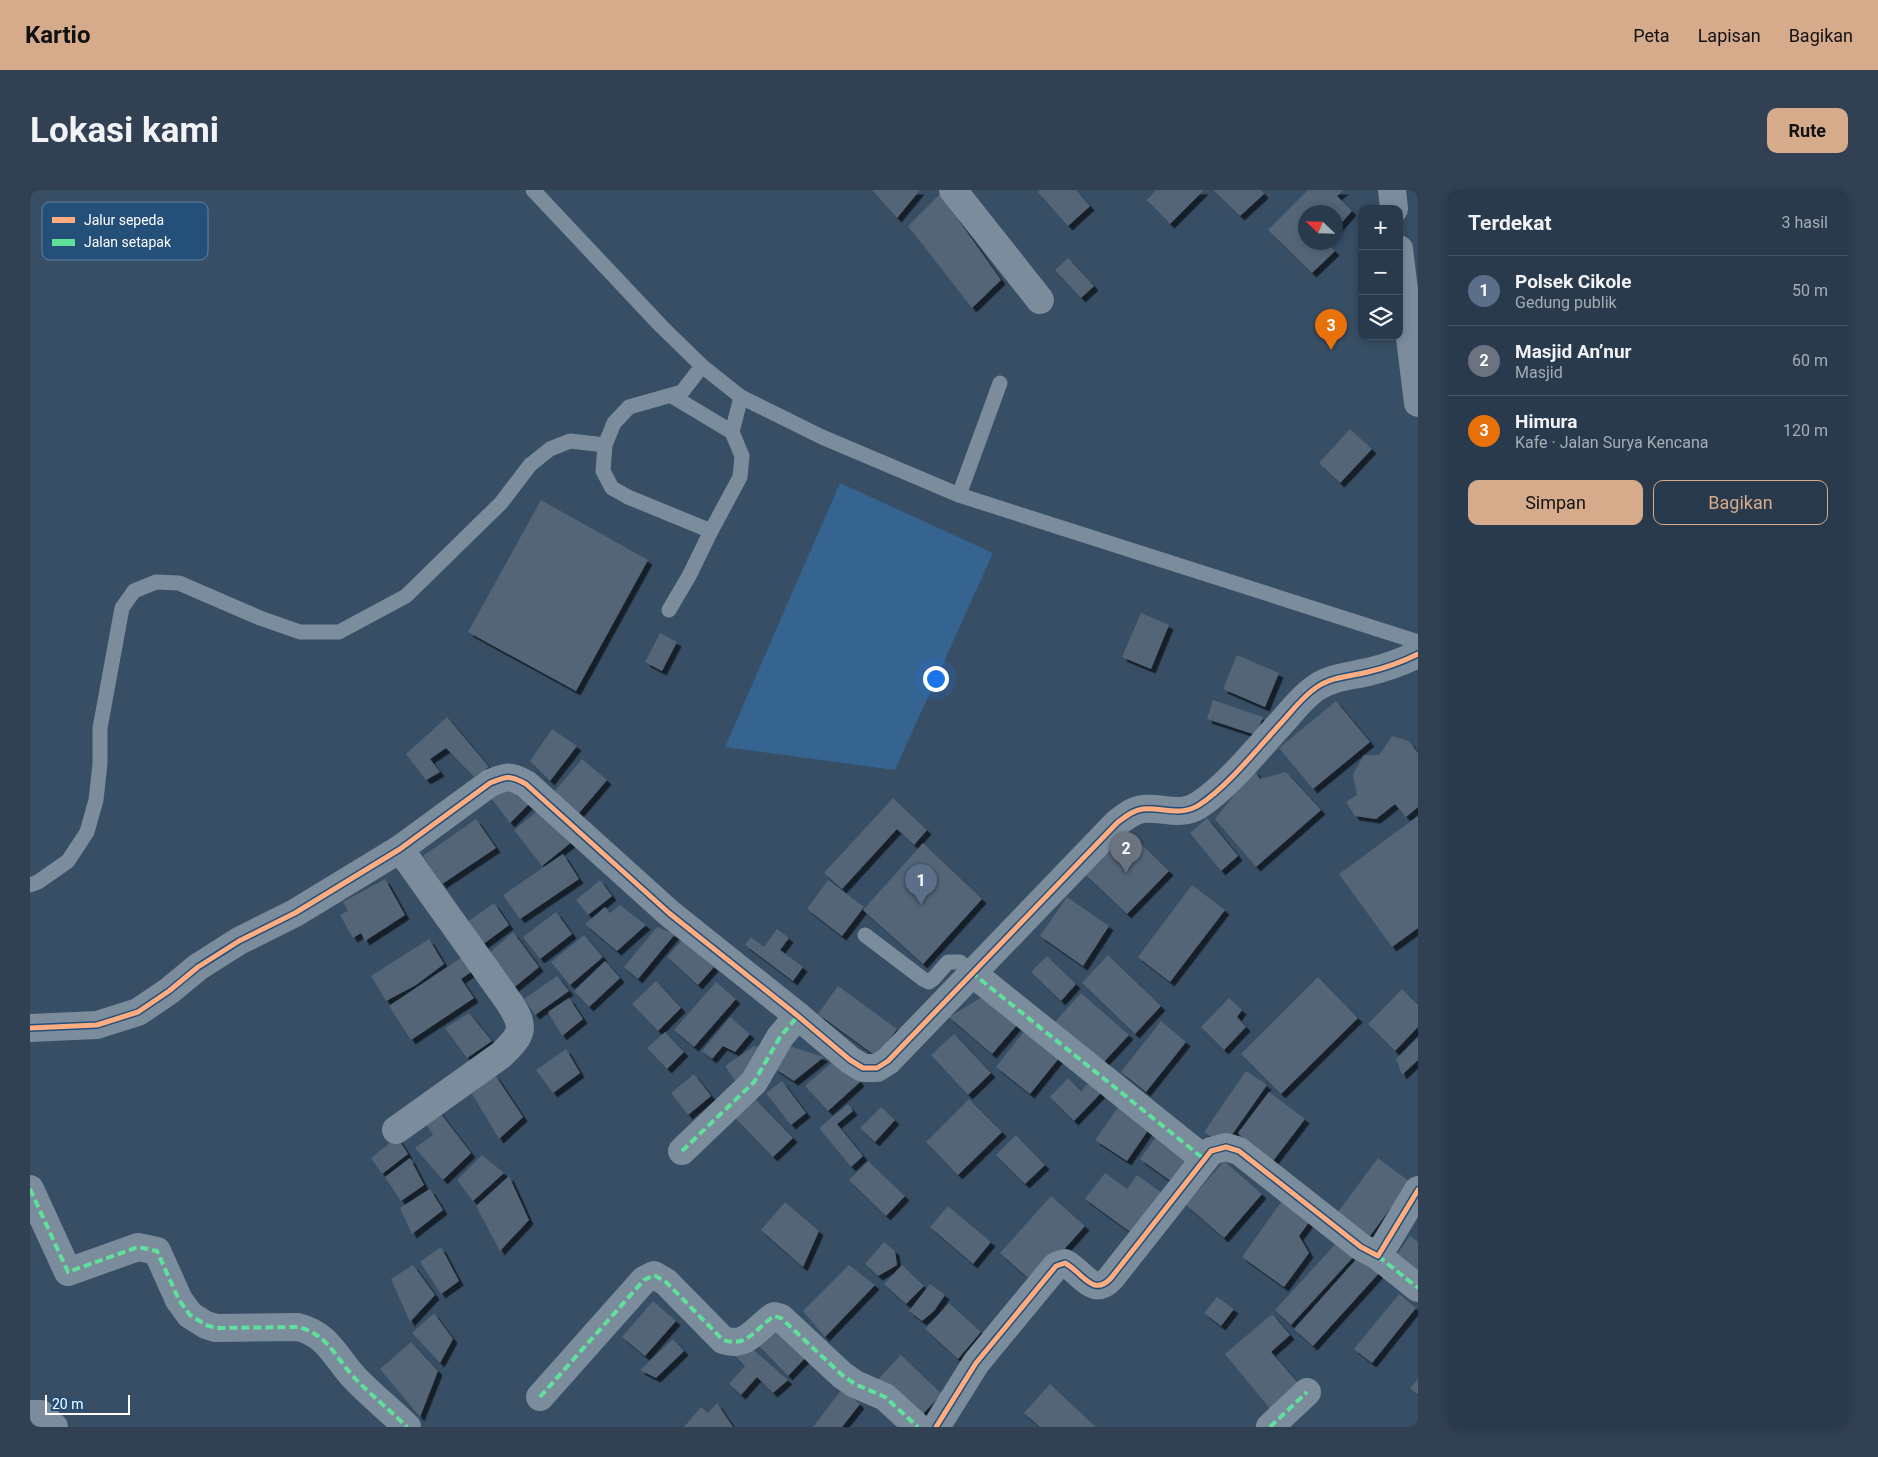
<!DOCTYPE html>
<html lang="id">
<meta charset="utf-8">
<style>
:root{--surface:#293a4c;--page:#314153;--text:#f1f3f6;--muted:#a5adb5;--line:#455464;--accent:#d6ab8b}
body{margin:0;font-family:Roboto,sans-serif;background:var(--page);color:var(--text)}
.controls{position:absolute;right:15px;top:15px;display:grid;overflow:hidden;border-radius:10px;box-shadow:0 2px 8px #0003}
.controls button{width:45px;height:45px;display:grid;place-items:center;padding:0;border:0;border-bottom:1px solid var(--line);background:var(--surface);color:var(--text);font:25px sans-serif}
.compass{position:absolute;left:1268px;top:15px;width:45px;height:45px;border-radius:50%;background:var(--surface);box-shadow:0 2px 8px #0003;rotate:293deg}
.scale{position:absolute;left:15px;bottom:12px;width:85px;box-sizing:border-box;padding-left:5px;border:2px solid #fff;border-top:0;font-size:14px;line-height:18px;white-space:nowrap;color:#fff;-webkit-text-stroke:4px #234f79;paint-order:stroke}
.you{position:absolute;left:905px;top:488px;width:18px;height:18px;margin:-12px;border:4px solid #fff;border-radius:50%;background:#1a73e8;box-shadow:0 0 0 8px #1a73e833}
.badge{display:grid;place-items:center;width:32px;height:32px;border-radius:50%;background:var(--accent);color:#fff;font-size:16px;font-weight:700}
.pin{position:absolute;translate:-50% -41px;filter:drop-shadow(0 1px 2px #0008)}
.pin::after{content:'';position:absolute;top:26px;width:18px;height:15px;background:inherit;clip-path:polygon(0 0,100% 0,50% 100%)}
.list{margin:0;padding:0;list-style:none}
h2{display:flex;justify-content:space-between;align-items:center;height:65px;margin:0;padding:0 20px;font-size:21px}
h2 small{font-size:16px;font-weight:400;color:var(--muted)}
.list li{display:grid;grid-template-columns:32px 1fr auto;gap:15px;align-items:center;box-sizing:border-box;height:70px;padding:0 20px;border-top:1px solid var(--line)}
.list b{display:block;font-size:19px;white-space:nowrap}
.list p{margin:0;font-size:16px;white-space:nowrap;color:var(--muted)}
.list em{font-size:16px;font-style:normal;color:var(--muted)}
.actions{display:flex;gap:10px;padding:15px 20px}
.actions a{flex:1;padding:11px 0;border:1px solid var(--accent);border-radius:10px;text-align:center;font-size:18px;color:var(--accent)}
.actions .main{background:var(--accent);color:#111}
.icon{flex:none;width:28px;height:28px;fill:none;stroke:currentColor;stroke-width:2;stroke-linecap:round;stroke-linejoin:round}
.map{position:relative;flex:none;width:1388px;height:1237px;overflow:hidden;border-radius:10px}
header{display:flex;align-items:center;gap:30px;box-sizing:border-box;height:70px;padding:0 25px;background:var(--accent);color:#111}
header strong{font-size:24px}
nav{display:flex;gap:28px;margin-inline-start:auto;font-size:18px}
.intro{display:flex;align-items:center;justify-content:space-between;box-sizing:border-box;height:120px;padding:0 30px}
h1{margin:0;font-size:35px}
.button{padding:12px 22px;border-radius:10px;background:var(--accent);color:#111;font-size:18px;font-weight:700}
main{display:flex;gap:30px;padding:0 30px}
aside{flex:1;background:var(--surface);border-radius:10px;box-shadow:0 2px 8px #0003}
.map>svg:first-child{display:block}
.green{fill:#366490}
.building{fill:#526577;filter:url(#shadow)}
.lines{fill:none;stroke-linecap:round;stroke-linejoin:round}
.service{stroke:#7b8c9c;stroke-width:15}
.minor{stroke:#7b8c9c;stroke-width:28}
.tertiary{stroke:#7b8c9c;stroke-width:28}
.quiet{stroke:#60e19b;stroke-width:4;stroke-dasharray:8 4;stroke-linecap:butt}
.cycleway-casing{stroke:#234f79;stroke-width:8}
.cycleway{stroke:#ffac80;stroke-width:5}
.key{fill:#234f79;stroke:#6584a1;stroke-width:1}
.key-label{font-size:14px;fill:#fff}
</style>
<header>
<strong>Kartio</strong>
<nav><a>Peta</a><a>Lapisan</a><a>Bagikan</a></nav>
</header>
<div class="intro"><h1>Lokasi kami</h1><a class="button">Rute</a></div>
<main>
<div class="map">
<svg width="1388" height="1237" viewBox="0 0 1388 1237">
<defs>
<filter id="shadow"><feDropShadow dx="4.5" dy="4.5" stdDeviation="0" flood-color="#0009"/></filter>
</defs>
<rect width="100%" height="100%" fill="#374e65"/>
<path class="green" d="M810 293 963 363 865 580 695 557Z"/>
<g class="building">
<path d="M842 0H890L867 28Z"/>
<path d="M1010 0H1046L1060 16 1038 36 1008 2Z"/>
<path d="M1126 0H1174L1140 34 1117 10Z"/>
<path d="M1183 0H1231L1234 4 1210 26Z"/>
<path d="M1278 0H1314L1307 6 1322 21 1306 39V22H1276V52H1296L1305 61 1282 83 1238 40Z"/>
<path d="M910 4 971 90 942 118 878 36Z"/>
<path d="M1038 68 1064 96 1051 108 1025 80Z"/>
<path d="M1320 239 1342 259 1310 293 1289 273Z"/>
<path d="M511 310 618 370 546 501 438 442Z"/>
<path d="M1111 423 1139 435 1121 479 1092 467Z"/>
<path d="M630 443 647 452 632 481 615 472Z"/>
<path d="M1207 465 1249 483 1235 517 1193 499Z"/>
<path d="M1183 510 1233 527 1226 545 1177 529Z"/>
<path d="M1306 511 1340 552 1283 599 1249 558Z"/>
<path d="M417 527 459 577 444 587 416 558 400 569 410 582 396 590 376 564Z"/>
<path d="M522 539 547 556 520 591 500 571Z"/>
<path d="M1362 546 1379 551 1388 563V617L1376 627 1365 614 1346 629 1325 626 1316 612 1327 605 1323 584 1334 565H1349Z"/>
<path d="M552 569 577 590 549 623 524 602Z"/>
<path d="M1224 580 1230 589 1256 582 1291 620 1226 677 1185 629Z"/>
<path d="M482 592 501 612 480 633 462 609Z"/>
<path d="M863 608 897 640 884 655 867 639 812 699 794 683Z"/>
<path d="M515 615 543 651 512 676 484 640Z"/>
<path d="M1388 626V738L1362 757 1309 684Z"/>
<path d="M1177 628 1208 666 1191 681 1160 643Z"/>
<path d="M446 629 466 658 412 694 393 666Z"/>
<path d="M1098 641 1139 681 1097 724 1056 685Z"/>
<path d="M893 653 952 709 893 774 833 720Z"/>
<path d="M533 664 549 689 490 729 473 705Z"/>
<path d="M355 689 375 725 335 751 331 743 323 748 310 725 318 721 313 712Z"/>
<path d="M570 690 582 706 558 725 546 710Z"/>
<path d="M798 690 834 717 812 746 777 719Z"/>
<path d="M1162 695 1195 720 1140 792 1108 767Z"/>
<path d="M1037 707 1079 736 1053 776 1010 746Z"/>
<path d="M464 713 479 735 448 758 433 735Z"/>
<path d="M590 715 616 735 587 761 555 734 575 717 580 723Z"/>
<path d="M526 722 542 744 510 769 493 747Z"/>
<path d="M627 737 645 744 608 789 594 777Z"/>
<path d="M747 739 759 748 750 760 773 777 763 791 715 755 721 747 734 757Z"/>
<path d="M483 742 509 777 481 800 459 763Z"/>
<path d="M554 745 573 767 540 795 521 772Z"/>
<path d="M399 749 414 774 386 795 356 811 341 786Z"/>
<path d="M653 749 684 777 668 795 637 767Z"/>
<path d="M1078 765 1131 816 1105 844 1052 793Z"/>
<path d="M1017 766 1046 794 1031 811 1001 782Z"/>
<path d="M432 767 441 782 431 789 444 808 381 850 359 816Z"/>
<path d="M575 771 590 788 559 817 544 801Z"/>
<path d="M527 786 539 801 505 825 494 809Z"/>
<path d="M1288 787 1328 828 1251 904 1211 864Z"/>
<path d="M626 791 651 818 628 841 602 814Z"/>
<path d="M686 792 706 809 664 857 644 840Z"/>
<path d="M808 796 867 839 847 867 788 824Z"/>
<path d="M1372 799 1388 815V837L1365 861 1338 834Z"/>
<path d="M1051 803 1099 845 1072 874 1025 832Z"/>
<path d="M954 806 987 835 962 864 919 827Z"/>
<path d="M539 808 553 829 532 846 518 822Z"/>
<path d="M1199 808 1212 820 1207 827 1216 837 1194 860 1171 837Z"/>
<path d="M439 823 462 851 437 868 415 838Z"/>
<path d="M700 827 720 844 705 862 693 856 682 869 672 861Z"/>
<path d="M1131 831 1156 852 1116 902 1091 882Z"/>
<path d="M995 840 1029 868 1000 904 966 877Z"/>
<path d="M635 842 654 862 637 879 617 858Z"/>
<path d="M924 844 961 883 938 905 901 865Z"/>
<path d="M1388 847V870L1372 885 1366 869Z"/>
<path d="M724 856 734 860 708 895 695 876Z"/>
<path d="M759 856 794 867 764 891 744 878Z"/>
<path d="M536 859 550 883 523 903 506 880Z"/>
<path d="M808 867 830 892 798 921 775 896Z"/>
<path d="M1216 881 1237 895 1194 956 1174 942Z"/>
<path d="M664 884 681 906 658 925 641 903Z"/>
<path d="M465 885 493 927 469 949 438 897Z"/>
<path d="M1038 888 1051 901 1061 891 1072 902 1044 931 1020 907Z"/>
<path d="M752 891 776 923 761 935 736 903Z"/>
<path d="M1239 902 1275 929 1243 971 1208 943Z"/>
<path d="M725 909 763 948 743 967 705 928Z"/>
<path d="M939 909 972 942 928 985 896 952Z"/>
<path d="M1092 912 1123 933 1097 971 1065 950Z"/>
<path d="M818 914 823 921 807 934 833 966 821 977 789 938Z"/>
<path d="M851 917 865 930 845 952 830 938Z"/>
<path d="M408 920 441 963 413 990 385 958 403 945 394 931Z"/>
<path d="M1128 944 1163 969 1145 994 1110 969Z"/>
<path d="M986 945 1015 975 995 994 966 965Z"/>
<path d="M367 947 378 964 352 984 341 968Z"/>
<path d="M452 965 474 983 443 1011 427 990Z"/>
<path d="M380 968 394 995 371 1011 355 987Z"/>
<path d="M1348 968 1380 992 1337 1050 1305 1026Z"/>
<path d="M838 971 875 1006 856 1026 819 990Z"/>
<path d="M1194 971 1232 1004 1194 1048 1156 1015Z"/>
<path d="M1075 983 1097 999 1107 985 1132 1003 1103 1044 1055 1009Z"/>
<path d="M479 986 499 1030 470 1061 446 1016Z"/>
<path d="M400 999 413 1020 382 1044 370 1018Z"/>
<path d="M1021 1006 1055 1036 1004 1093 970 1063Z"/>
<path d="M1254 1008 1282 1028 1269 1046 1279 1063 1254 1097 1212 1067Z"/>
<path d="M755 1012 789 1041 773 1077 731 1040Z"/>
<path d="M918 1016 961 1052 943 1074 900 1037Z"/>
<path d="M1380 1046 1388 1052V1090L1362 1071Z"/>
<path d="M1311 1048 1327 1063 1261 1135 1245 1120Z"/>
<path d="M854 1052 865 1061 867 1075 848 1086 835 1074Z"/>
<path d="M411 1057 429 1091 411 1104 390 1072Z"/>
<path d="M1330 1065 1350 1082 1283 1156 1264 1139Z"/>
<path d="M383 1075 405 1105 380 1132 361 1089Z"/>
<path d="M819 1075 845 1095 795 1147 773 1121Z"/>
<path d="M872 1075 894 1096 876 1114 854 1094Z"/>
<path d="M900 1094 915 1105 904 1121 892 1131 879 1121Z"/>
<path d="M1369 1104 1386 1118 1342 1173 1324 1159Z"/>
<path d="M1187 1107 1204 1119 1191 1136 1174 1123Z"/>
<path d="M623 1111 646 1131 615 1166 592 1147Z"/>
<path d="M919 1113 951 1142 928 1169 895 1139Z"/>
<path d="M404 1123 423 1149 410 1173 382 1143Z"/>
<path d="M1242 1124 1260 1145 1241 1162 1269 1194 1240 1219 1195 1164Z"/>
<path d="M749 1132 780 1163 758 1186 727 1154Z"/>
<path d="M643 1149 654 1161 626 1188 610 1180Z"/>
<path d="M381 1152 408 1181 390 1227 350 1179Z"/>
<path d="M718 1155 758 1190 743 1203 727 1187 711 1205 699 1194 715 1176 701 1162Z"/>
<path d="M871 1165 912 1204 889 1228 848 1189Z"/>
<path d="M1388 1189V1205L1380 1198Z"/>
<path d="M1020 1194 1066 1237H1010L994 1223Z"/>
<path d="M812 1199 830 1214 812 1237H783Z"/>
<path d="M687 1213 703 1237H654L671 1217 678 1223Z"/>
</g>
<g class="lines">
<g class="service">
<path d="M503 0 631 136 672 176 711 207 792 247 929 305 1388 452"/>
<path d="M672 176 652 202 599 217 584 233 575 255 573 281 582 298 598 307 681 341 710 287 712 266 702 242 711 207"/>
<path d="M642 206 702 242"/>
<path d="M929 305 970 193"/>
<path d="M639 420 659 386 681 341"/>
<path d="M0 695 8 692 38 671 57 642 66 610 70 574V538L92 418 104 401 126 392 149 393 230 428 270 442H309L376 406 471 313 500 275 520 259 540 251 575 255"/>
<path d="M835 745 893 789 899 792 903 789 918 772H930L941 782"/>
</g>
<g class="minor">
<path d="M923 0 1010 110"/>
<path d="M941 782 1174 969"/>
<path d="M0 838 67 835 108 822 139 801 168 777 209 751 265 723 370 659 460 593C477 586 480 585 496 594L639 723 768 826 820 870 833 878H847L858 871 1087 633C1095 627 1103 620 1113 619 1133 617 1151 627 1169 615 1197 597 1229 557 1252 532 1263 520 1273 506 1287 497 1302 487 1321 486 1338 482 1355 478 1372 472 1388 464"/>
<path d="M366 940 471 865C493 844 496 838 479 812L370 659"/>
<path d="M652 961 724 892 750 847 768 826"/>
<path d="M0 999 38 1082 108 1057 127 1061 149 1110 160 1125 176 1135 186 1138 268 1137C296 1144 304 1164 321 1184 338 1203 359 1219 377 1237"/>
<path d="M1348 1066 1388 1098"/>
<path d="M510 1207 614 1090 624 1085 636 1092 693 1150C717 1158 725 1139 744 1126L751 1128 812 1185 825 1194 855 1207 888 1237"/>
<path d="M0 1224H11L24 1237"/>
<path d="M906 1237 946 1173 1026 1076 1035 1073C1052 1082 1063 1108 1081 1088L1181 961 1196 957 1209 961 1331 1057 1348 1066 1388 1000"/>
<path d="M1240 1237 1277 1202"/>
</g>
<g class="tertiary">
<path d="M1362 0 1364 19"/>
<path d="M1369 59 1388 213"/>
</g>
<g class="quiet">
<path d="M941 782 1174 969"/>
<path d="M652 961 724 892 750 847 768 826"/>
<path d="M0 999 38 1082 108 1057 127 1061 149 1110 160 1125 176 1135 186 1138 268 1137C296 1144 304 1164 321 1184 338 1203 359 1219 377 1237"/>
<path d="M1348 1066 1388 1098"/>
<path d="M510 1207 614 1090 624 1085 636 1092 693 1150C717 1158 725 1139 744 1126L751 1128 812 1185 825 1194 855 1207 888 1237"/>
<path d="M1240 1237 1277 1202"/>
</g>
<g class="cycleway-casing">
<g id="cycleway">
<path d="M0 838 67 835 108 822 139 801 168 777 209 751 265 723 370 659 460 593C477 586 480 585 496 594L639 723 768 826 820 870 833 878H847L858 871 1087 633C1095 627 1103 620 1113 619 1133 617 1151 627 1169 615 1197 597 1229 557 1252 532 1263 520 1273 506 1287 497 1302 487 1321 486 1338 482 1355 478 1372 472 1388 464"/>
<path d="M906 1237 946 1173 1026 1076 1035 1073C1052 1082 1063 1108 1081 1088L1181 961 1196 957 1209 961 1331 1057 1348 1066 1388 1000"/>
</g>
</g>
<use href="#cycleway" class="cycleway"/>
</g>
<rect x="12" y="12" width="166" height="58" rx="8" class="key"/>
<rect x="22" y="27" width="23" height="6" fill="#ffac80"/>
<rect x="22" y="49" width="23" height="7" fill="#60e19b"/>
<g class="key-label">
<text x="54" y="35">Jalur sepeda</text>
<text x="54" y="57">Jalan setapak</text>
</g>
</svg>
<div class="controls">
<button>+</button>
<button>−</button>
<button><svg class="icon" aria-label="layers" viewBox="0 0 24 24"><path d="M12 4l9 5-9 5-9-5zM3 14l9 5 9-5"/></svg></button>
</div>
<svg class="compass" viewBox="-18 -18 36 36"><path d="M0-13l5 13h-10z" fill="#e53935"/><path d="M0 13l5-13h-10z" fill="#a5adb5"/></svg>
<div class="scale">20 m</div>
<div class="you"></div>
<div class="pin badge" style="left:891px;top:715px;background:#5c6f8a">1</div>
<div class="pin badge" style="left:1096px;top:683px;background:#6b7280">2</div>
<div class="pin badge" style="left:1301px;top:160px;background:#e8710a">3</div>
</div>
<aside>
<h2>Terdekat<small>3 hasil</small></h2>
<ul class="list">
<li><span class="badge" style="background:#5c6f8a">1</span><div><b>Polsek Cikole</b><p>Gedung publik</p></div><em>50 m</em></li>
<li><span class="badge" style="background:#6b7280">2</span><div><b>Masjid An’nur</b><p>Masjid</p></div><em>60 m</em></li>
<li><span class="badge" style="background:#e8710a">3</span><div><b>Himura</b><p>Kafe · Jalan Surya Kencana</p></div><em>120 m</em></li>
</ul>
<div class="actions"><a class="main">Simpan</a><a>Bagikan</a></div>
</aside>
</main>
